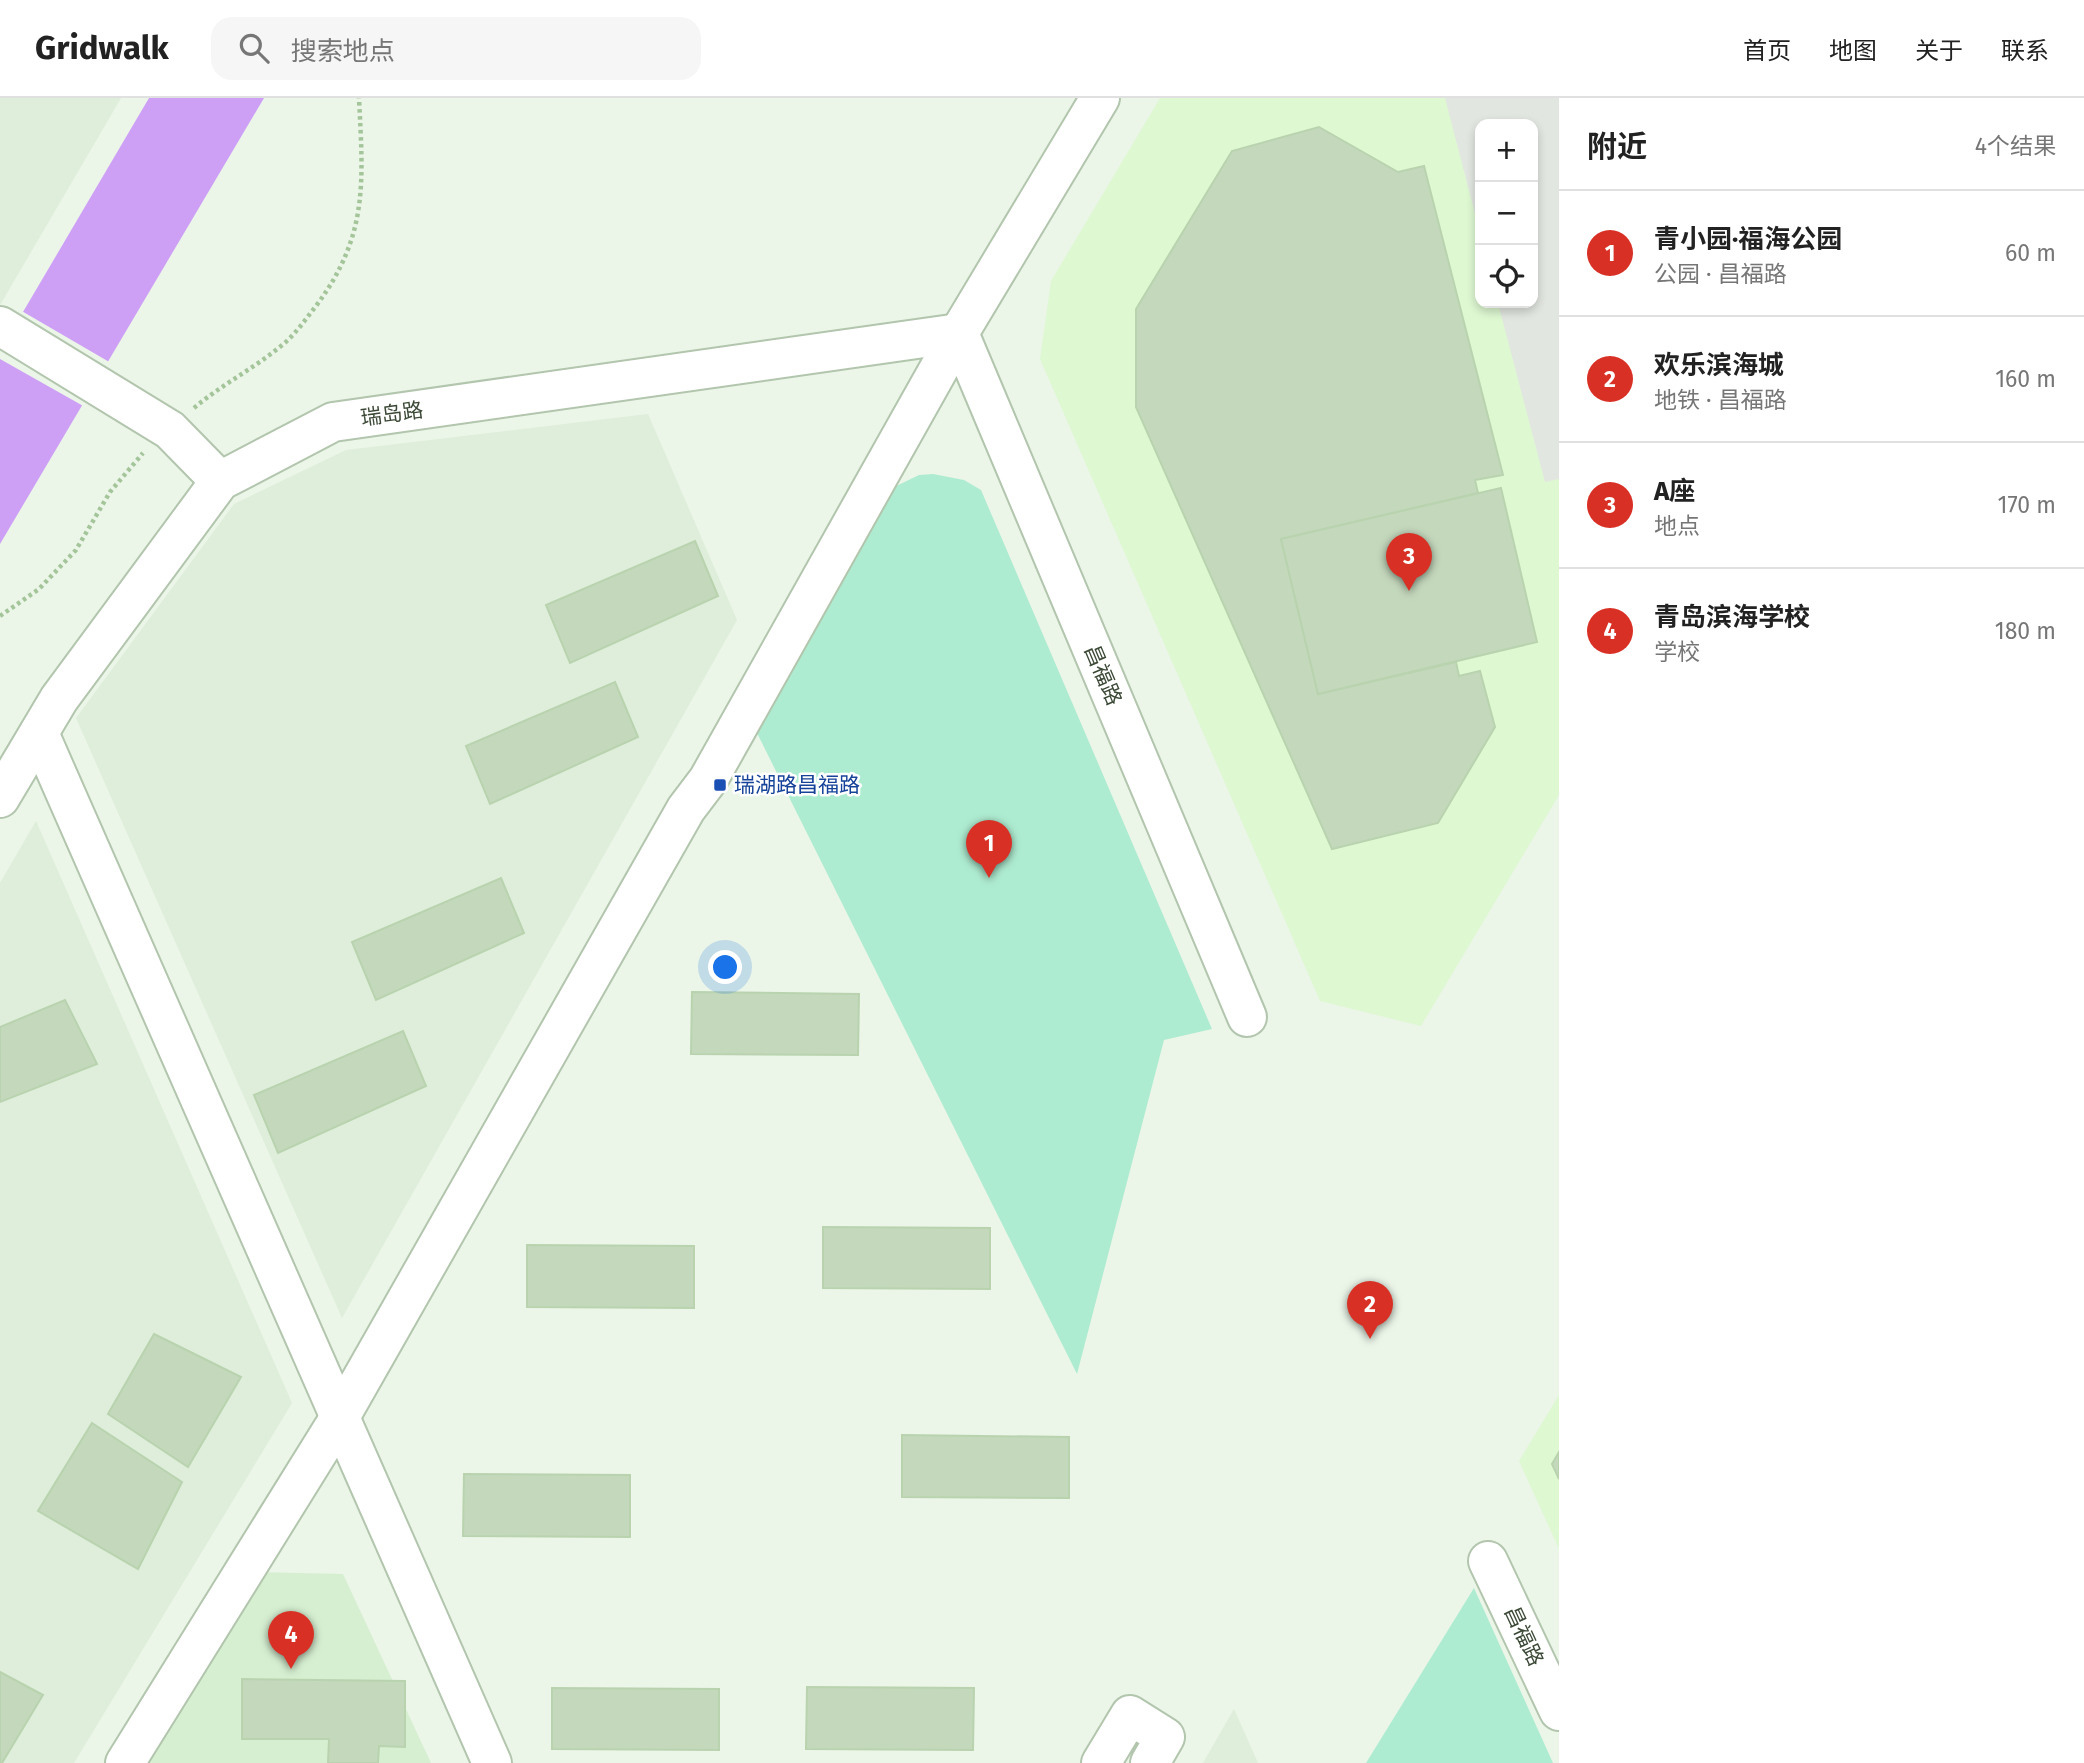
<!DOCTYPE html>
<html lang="zh">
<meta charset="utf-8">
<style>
:root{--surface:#fff;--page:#f6f6f6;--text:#222;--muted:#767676;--line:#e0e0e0;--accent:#d93025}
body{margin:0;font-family:"Fira Sans","Noto Sans SC",sans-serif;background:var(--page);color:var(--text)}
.controls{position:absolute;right:21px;top:21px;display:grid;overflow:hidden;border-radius:14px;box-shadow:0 4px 10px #0003}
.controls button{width:63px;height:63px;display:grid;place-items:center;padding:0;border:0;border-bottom:2px solid var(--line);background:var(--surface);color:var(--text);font:35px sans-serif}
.you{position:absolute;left:726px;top:870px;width:24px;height:24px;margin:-18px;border:5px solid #fff;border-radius:50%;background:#1a73e8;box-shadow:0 0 0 10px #1a73e833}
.badge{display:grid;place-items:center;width:46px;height:46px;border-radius:50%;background:var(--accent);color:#fff;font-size:23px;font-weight:700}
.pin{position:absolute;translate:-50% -58px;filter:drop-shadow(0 2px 4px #0008)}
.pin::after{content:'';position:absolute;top:37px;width:24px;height:21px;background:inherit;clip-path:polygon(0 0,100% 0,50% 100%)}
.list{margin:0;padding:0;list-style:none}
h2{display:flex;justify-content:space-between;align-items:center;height:91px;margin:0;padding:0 28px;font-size:30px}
h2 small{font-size:23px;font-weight:400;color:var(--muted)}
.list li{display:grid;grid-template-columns:46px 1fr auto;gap:21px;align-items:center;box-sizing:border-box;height:126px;padding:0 28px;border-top:2px solid var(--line)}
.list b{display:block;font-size:26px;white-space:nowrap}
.list p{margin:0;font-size:23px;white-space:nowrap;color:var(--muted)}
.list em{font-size:23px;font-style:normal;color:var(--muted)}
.icon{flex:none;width:38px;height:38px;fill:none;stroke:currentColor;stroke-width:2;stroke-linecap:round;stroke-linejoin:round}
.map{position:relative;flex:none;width:1559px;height:1665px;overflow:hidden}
header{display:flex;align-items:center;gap:42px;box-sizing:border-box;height:98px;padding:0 35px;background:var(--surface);border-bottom:2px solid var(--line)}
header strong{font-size:33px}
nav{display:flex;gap:38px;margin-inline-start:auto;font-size:24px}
.search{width:490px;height:63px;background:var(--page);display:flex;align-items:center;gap:18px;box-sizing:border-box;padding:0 24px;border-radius:21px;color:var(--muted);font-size:26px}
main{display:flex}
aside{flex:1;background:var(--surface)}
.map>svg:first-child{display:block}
.residential{fill:#deeeda}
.commercial{fill:#def8d2;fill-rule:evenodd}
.education{fill:#d6efd1}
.green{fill:#aeecd1}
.parking{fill:#e2e6e0}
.water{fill:#cda0f6}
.pier{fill:#ebf5e8}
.building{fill:#c4d8bc;stroke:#b9d3af;stroke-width:2}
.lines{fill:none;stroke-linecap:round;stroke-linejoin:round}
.minor-casing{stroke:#b2c5ad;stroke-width:42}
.path{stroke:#a4c59a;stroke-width:4.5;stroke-dasharray:3.5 3.5;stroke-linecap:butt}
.minor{stroke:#fff;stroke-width:38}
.transit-dot{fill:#1a4fb4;stroke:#fff;stroke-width:2.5}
.labels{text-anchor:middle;stroke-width:5;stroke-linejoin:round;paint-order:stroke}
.street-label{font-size:21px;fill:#3b4936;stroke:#fff}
.transit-label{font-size:21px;fill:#164399;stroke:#fff;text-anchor:start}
</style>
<header>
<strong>Gridwalk</strong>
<div class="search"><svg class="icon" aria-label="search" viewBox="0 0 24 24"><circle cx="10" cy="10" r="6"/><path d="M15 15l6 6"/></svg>搜索地点</div>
<nav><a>首页</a><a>地图</a><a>关于</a><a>联系</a></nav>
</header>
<main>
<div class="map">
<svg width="1559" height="1665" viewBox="0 0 1559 1665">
<rect width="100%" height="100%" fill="#ebf5e8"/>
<g class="residential">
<path d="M0 0H121L0 207Z"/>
<path d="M648 316 737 522 342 1220 76 620 234 406 346 352Z"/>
<path d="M36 723 292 1305 74 1665H0V785Z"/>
<path d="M1234 1611 1258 1665H1203Z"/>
</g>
<g class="commercial">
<path d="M1160 0H1559V697L1421 928 1320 903 1040 261 1051 183ZM1480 26H1533V205H1480Z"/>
<path d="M1559 1297V1451L1519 1363Z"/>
</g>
<path class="education" d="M252 1474 343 1476 431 1665H139Z"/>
<g class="green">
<path d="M933 376 964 382 981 392 1212 931 1164 942 1077 1276 754 629 886 393 919 377Z"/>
<path d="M1474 1490 1553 1665H1366Z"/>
</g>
<path class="parking" d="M1445 0H1559V381L1545 384 1498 205H1533V26H1480V135Z"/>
<path class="water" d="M149 0H264L0 446V253Z"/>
<path class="pier" d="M20 212 111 265 85 309 0 261V246Z"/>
<g class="building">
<path d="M1319 29 1398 74 1424 68 1503 377 1475 382 1478 395 1281 441 1318 596 1456 564 1459 578 1480 573 1495 629 1438 725 1332 751 1136 309V211L1232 53Z"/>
<path d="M1501 390 1537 544 1318 596 1281 441Z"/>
<path d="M695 443 718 498 570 565 546 507Z"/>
<path d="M615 584 638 639 490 706 466 648Z"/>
<path d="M501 780 524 835 376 902 352 844Z"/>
<path d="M692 894 859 896 858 957 691 956Z"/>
<path d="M65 902 97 966 0 1004V929Z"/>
<path d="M403 933 426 988 278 1055 254 997Z"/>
<path d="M823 1129 990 1130V1191L823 1190Z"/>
<path d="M527 1147 694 1148V1210L527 1209Z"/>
<path d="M154 1236 241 1279 188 1369 108 1316Z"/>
<path d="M92 1325 182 1384 138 1471 38 1413Z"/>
<path d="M902 1337 1069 1339V1400L902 1399Z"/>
<path d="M1559 1354V1381L1552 1366Z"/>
<path d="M464 1376 630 1377V1439L463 1438Z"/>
<path d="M0 1574 43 1597 2 1665H0Z"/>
<path d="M242 1581 405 1583V1649L379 1648 378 1665H328L329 1641H242Z"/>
<path d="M807 1589 974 1590 973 1652 806 1651Z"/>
<path d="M552 1590 719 1591V1652L552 1651Z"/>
</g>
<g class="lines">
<g class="minor-casing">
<g id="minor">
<path d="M0 228 170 332 220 383"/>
<path d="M959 235 1247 919"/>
<path d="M39 635 492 1665"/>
<path d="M0 700 59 601 220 383 333 324 959 235"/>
<path d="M1488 1463 1559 1613"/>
<path d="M125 1665 340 1319 686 711 708 682 959 235 1100 0"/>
<path d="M1101 1665 1130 1617 1165 1639 1150 1665"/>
</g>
</g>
<g class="path">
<path d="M194 310C221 287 253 271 281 248 295 237 305 222 316 208 369 137 363 83 359 0"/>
<path d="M0 518 39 491 76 452 110 394 143 355"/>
</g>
<use href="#minor" class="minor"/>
</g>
<rect class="transit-dot" x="713" y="680" width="14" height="14" rx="3.5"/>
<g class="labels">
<g class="street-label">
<text transform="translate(392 316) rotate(-8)" y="7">瑞岛路</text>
<text transform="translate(1103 577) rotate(67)" y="7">昌福路</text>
<text transform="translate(1524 1538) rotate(65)" y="7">昌福路</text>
</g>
<g class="transit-label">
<text x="734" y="694">瑞湖路昌福路</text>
</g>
</g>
</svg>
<div class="controls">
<button>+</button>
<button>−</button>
<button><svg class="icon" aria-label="locate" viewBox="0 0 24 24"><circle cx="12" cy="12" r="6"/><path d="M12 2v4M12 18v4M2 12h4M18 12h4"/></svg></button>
</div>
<div class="you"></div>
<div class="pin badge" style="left:989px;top:780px">1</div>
<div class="pin badge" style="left:1370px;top:1241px">2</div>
<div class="pin badge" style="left:1409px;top:493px">3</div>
<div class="pin badge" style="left:291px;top:1571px">4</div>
</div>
<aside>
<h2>附近<small>4个结果</small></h2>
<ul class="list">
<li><span class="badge">1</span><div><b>青小园·福海公园</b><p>公园 · 昌福路</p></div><em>60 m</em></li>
<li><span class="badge">2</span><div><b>欢乐滨海城</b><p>地铁 · 昌福路</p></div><em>160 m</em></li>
<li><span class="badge">3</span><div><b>A座</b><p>地点</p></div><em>170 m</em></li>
<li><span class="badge">4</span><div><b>青岛滨海学校</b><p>学校</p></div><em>180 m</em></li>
</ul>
</aside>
</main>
